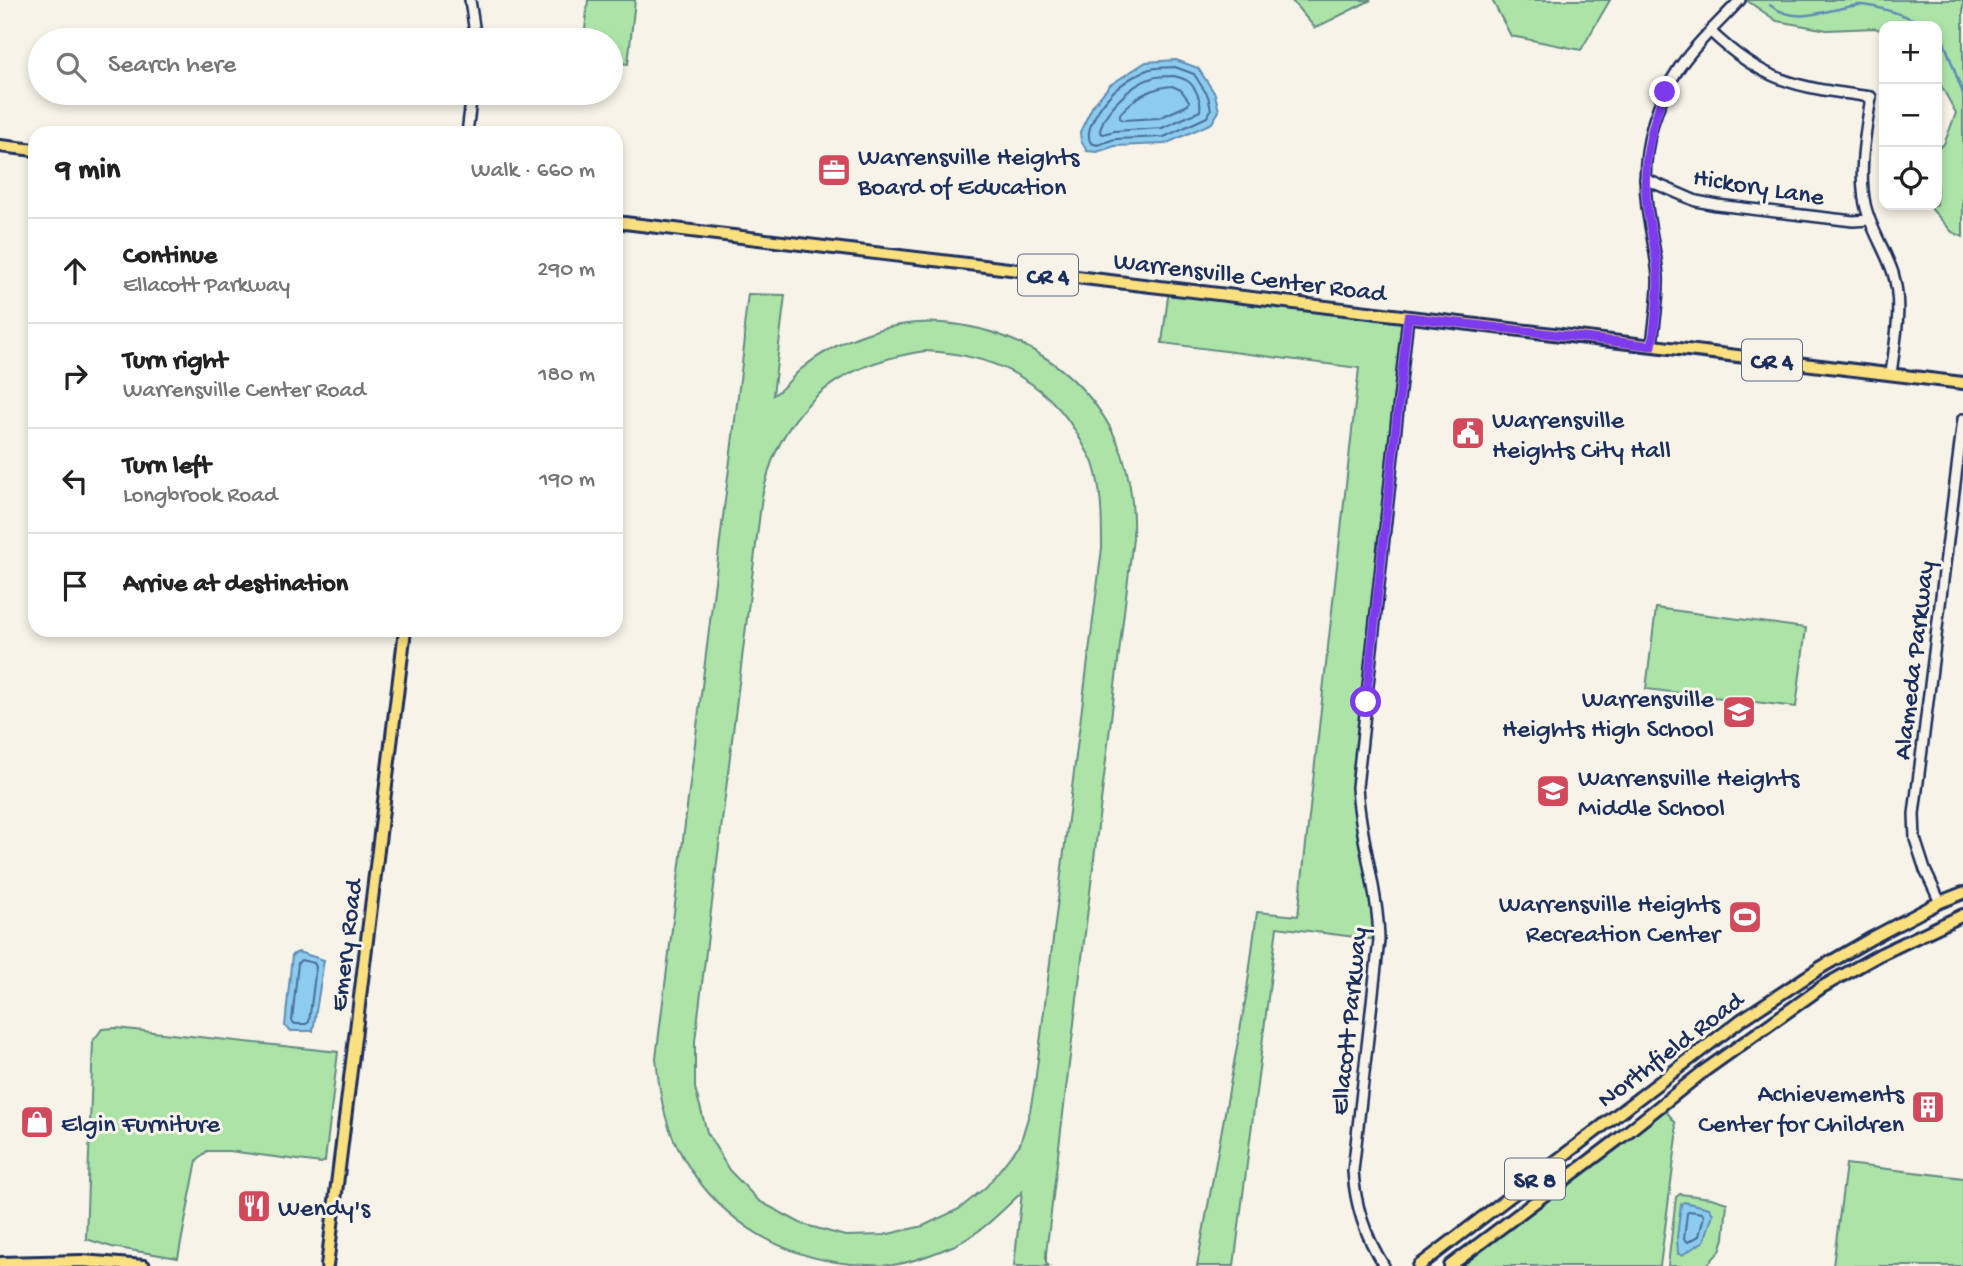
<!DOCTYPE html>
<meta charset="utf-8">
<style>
:root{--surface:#fff;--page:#f2f2f2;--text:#222;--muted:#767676;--line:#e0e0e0}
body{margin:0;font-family:"Gochi Hand",sans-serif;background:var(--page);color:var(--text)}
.controls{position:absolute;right:21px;top:21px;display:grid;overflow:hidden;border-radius:14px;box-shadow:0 4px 10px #0003}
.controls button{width:63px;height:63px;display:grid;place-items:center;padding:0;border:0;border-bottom:2px solid var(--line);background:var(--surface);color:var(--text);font:35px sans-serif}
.stop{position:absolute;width:21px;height:21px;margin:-16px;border:5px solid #7c3aed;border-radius:50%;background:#fff}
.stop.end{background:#7c3aed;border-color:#fff;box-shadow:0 2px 7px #0008}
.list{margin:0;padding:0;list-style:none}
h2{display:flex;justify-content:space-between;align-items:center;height:91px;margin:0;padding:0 28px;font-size:30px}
h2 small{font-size:23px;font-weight:400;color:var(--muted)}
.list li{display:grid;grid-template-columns:46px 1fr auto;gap:21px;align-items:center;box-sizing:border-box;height:105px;padding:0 28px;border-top:2px solid var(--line)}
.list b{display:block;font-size:26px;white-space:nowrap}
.list p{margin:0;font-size:23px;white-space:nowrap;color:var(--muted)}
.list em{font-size:23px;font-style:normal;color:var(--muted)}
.icon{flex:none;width:38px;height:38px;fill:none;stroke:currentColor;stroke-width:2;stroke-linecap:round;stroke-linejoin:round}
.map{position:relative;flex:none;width:1963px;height:1266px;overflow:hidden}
.search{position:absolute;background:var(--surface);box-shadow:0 4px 10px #0003;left:28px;top:28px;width:595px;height:77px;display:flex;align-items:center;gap:18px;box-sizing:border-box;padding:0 24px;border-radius:38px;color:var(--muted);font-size:26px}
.panel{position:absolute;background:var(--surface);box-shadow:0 4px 10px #0003;left:28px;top:126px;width:595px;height:511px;border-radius:21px}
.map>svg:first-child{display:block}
.green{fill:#ace4a8;stroke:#648a83;stroke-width:2;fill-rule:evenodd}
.water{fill:#8dccee;stroke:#5f8db4;stroke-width:2}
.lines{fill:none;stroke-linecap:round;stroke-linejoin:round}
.shore{stroke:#496e98;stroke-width:2}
.stream{stroke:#5f8db4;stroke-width:2.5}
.minor-casing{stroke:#1b2f5e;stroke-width:14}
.major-casing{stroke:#1b2f5e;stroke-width:16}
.minor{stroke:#f7f3e8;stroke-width:9}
.major{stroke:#fbe080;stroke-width:10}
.route{stroke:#7c3aed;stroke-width:9}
.labels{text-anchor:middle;stroke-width:6;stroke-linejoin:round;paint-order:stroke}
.shield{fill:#f7f3e8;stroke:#5d6a87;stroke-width:2}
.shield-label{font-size:24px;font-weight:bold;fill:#1b2f5e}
.poi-label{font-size:26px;fill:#1b2f5e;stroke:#f7f3e8;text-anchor:start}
.street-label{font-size:26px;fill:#1b2f5e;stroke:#f7f3e8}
</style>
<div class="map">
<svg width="1963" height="1266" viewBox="0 0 1963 1266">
<rect width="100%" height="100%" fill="#f7f3e8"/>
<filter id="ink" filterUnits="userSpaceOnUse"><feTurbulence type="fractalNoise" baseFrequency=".0143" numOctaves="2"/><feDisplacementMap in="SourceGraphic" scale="14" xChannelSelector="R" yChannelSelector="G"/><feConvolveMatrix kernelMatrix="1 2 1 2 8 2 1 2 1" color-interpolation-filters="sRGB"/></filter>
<g filter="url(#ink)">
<g class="green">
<path d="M588 0H635L628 64 611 62V40H584Z"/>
<path d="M1291 0H1371L1315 28Z"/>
<path d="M1492 0H1610L1581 50 1511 36Z"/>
<path d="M1746 0H1963V237L1952 232 1928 205H1937V149L1944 144 1956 113 1937 78V26H1884V32L1875 28 1827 30 1777 21Z"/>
<path d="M1169 289 1408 317 1357 787 1379 940 1277 927 1234 1266H1197L1246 997 1257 912 1298 916 1359 368 1162 343Z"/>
<path d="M748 294 785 295 773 395C783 390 791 378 800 370 819 354 841 342 865 334 965 297 1086 353 1122 454 1131 481 1134 509 1133 538L1046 1254V1263L1049 1266H1014L1022 1192C1001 1212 981 1233 955 1245 936 1253 914 1262 893 1265 880 1266 864 1265 851 1264 775 1257 711 1214 677 1146 663 1119 659 1088 656 1058L745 339 744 327ZM925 351C993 354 1050 381 1083 444 1086 450 1090 456 1093 463 1102 490 1102 519 1102 548L1035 1083 1030 1111 1020 1144 986 1187 959 1209 923 1226 884 1235 845 1236 802 1224 759 1201 729 1170 707 1132 695 1088V1041L762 496C766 482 769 467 775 454 804 389 857 361 925 351Z"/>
<path d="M1656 608 1806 628 1796 707 1646 689Z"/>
<path d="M116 1028 338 1052 325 1161 321 1163 229 1151H207L197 1160 178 1258 112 1247 86 1239 93 1041 102 1029Z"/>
<path d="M1661 1105 1675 1122 1677 1137 1660 1266H1450Z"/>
<path d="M1846 1164 1963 1178V1266H1833Z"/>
<path d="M1680 1194 1711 1198 1727 1203 1724 1238 1720 1251 1706 1266H1668L1676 1197Z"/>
</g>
<g class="water">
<path d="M1176 60 1198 68 1215 94 1219 111 1212 123 1165 144 1115 146 1097 152 1087 151 1081 141 1080 132 1093 105 1110 85 1146 62Z"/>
<path d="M298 952 324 960 313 1031H291L285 1026 292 955Z"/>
<path d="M1684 1202 1709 1208 1713 1214 1704 1241 1682 1255 1678 1254 1677 1237 1681 1204Z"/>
</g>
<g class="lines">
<g class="shore">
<path d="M1175 67 1194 74 1208 96 1211 110 1207 117 1164 137 1115 139 1097 145 1091 143C1082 129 1104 101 1114 91 1123 83 1137 74 1147 70 1155 67 1166 68 1175 67Z"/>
<path d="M1174 76C1178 77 1182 78 1186 80 1195 85 1202 101 1200 111L1162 128 1114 131 1103 134 1100 132C1102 112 1132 84 1152 78 1158 76 1167 76 1174 76Z"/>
<path d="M1172 86 1181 90 1189 101 1188 105 1159 118 1123 120 1120 118V114C1134 97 1150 88 1172 86Z"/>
<path d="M301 960 314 963 316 967 309 1022 306 1024H295L292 1021 298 963Z"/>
<path d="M1690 1211 1702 1213 1704 1216 1699 1236 1688 1242 1684 1239 1687 1213Z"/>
</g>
<g class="stream">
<path d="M1770 5C1798 27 1829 8 1859 5 1873 4 1914 18 1927 26"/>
<path d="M1937 33 1942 36 1963 94"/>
</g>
<g class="minor-casing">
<g id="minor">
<path d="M470 0 476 40"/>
<path d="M1710 31C1765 84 1799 87 1871 97 1866 131 1858 169 1865 204 1870 228 1885 249 1893 273 1903 306 1895 341 1891 374"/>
<path d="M467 133 472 93"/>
<path d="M1645 179 1696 201 1717 205 1853 221 1869 220"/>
<path d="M1652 346C1654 323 1659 299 1658 276 1656 252 1650 230 1647 207 1641 158 1651 110 1679 68 1696 43 1719 23 1740 0"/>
<path d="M1940 902 1925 870 1915 839 1914 814 1963 419"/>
<path d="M1384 1266C1365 1236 1355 1206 1353 1171L1379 940C1378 888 1360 839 1357 787L1408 317"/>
</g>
</g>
<g class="major-casing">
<g id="major">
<path d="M0 146 35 150"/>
<path d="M616 222 1963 383"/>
<path d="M0 1263 82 1261 144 1266"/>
<path d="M327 1266 405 630"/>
<path d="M1419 1266 1741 1020 1820 968 1872 938 1940 902 1963 893"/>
<path d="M1450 1266 1620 1138 1704 1071 1822 987 1879 955 1963 915"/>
</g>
</g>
<use href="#minor" class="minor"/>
<use href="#major" class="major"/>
</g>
</g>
<g class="lines" filter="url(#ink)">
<path class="route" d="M1366 702 1408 317 1652 346C1655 323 1659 299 1658 276 1657 253 1650 230 1647 207 1642 166 1649 130 1665 92"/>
</g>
<defs>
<g id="office-square" transform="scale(1.75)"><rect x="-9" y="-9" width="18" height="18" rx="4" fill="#d1495b" stroke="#f7f3e8"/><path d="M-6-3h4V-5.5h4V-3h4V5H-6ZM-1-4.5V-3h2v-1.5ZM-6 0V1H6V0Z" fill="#fff"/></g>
<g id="civic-square" transform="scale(1.75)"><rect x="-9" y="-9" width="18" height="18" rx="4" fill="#d1495b" stroke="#f7f3e8"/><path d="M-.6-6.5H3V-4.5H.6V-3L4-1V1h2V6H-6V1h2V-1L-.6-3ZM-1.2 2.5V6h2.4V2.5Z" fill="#fff"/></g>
<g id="school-square" transform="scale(1.75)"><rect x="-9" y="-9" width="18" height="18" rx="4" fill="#d1495b" stroke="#f7f3e8"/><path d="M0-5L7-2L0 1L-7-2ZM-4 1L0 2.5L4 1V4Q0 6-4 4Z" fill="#fff"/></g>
<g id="stadium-square" transform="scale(1.75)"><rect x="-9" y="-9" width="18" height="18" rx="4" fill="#d1495b" stroke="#f7f3e8"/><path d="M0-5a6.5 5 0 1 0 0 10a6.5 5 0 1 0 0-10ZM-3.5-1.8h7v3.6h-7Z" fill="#fff"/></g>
<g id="building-square" transform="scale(1.75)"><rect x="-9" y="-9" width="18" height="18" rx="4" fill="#d1495b" stroke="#f7f3e8"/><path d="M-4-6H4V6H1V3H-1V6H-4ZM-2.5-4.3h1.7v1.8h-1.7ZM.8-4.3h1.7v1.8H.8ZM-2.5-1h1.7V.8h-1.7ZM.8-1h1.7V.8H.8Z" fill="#fff"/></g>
<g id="shop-square" transform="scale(1.75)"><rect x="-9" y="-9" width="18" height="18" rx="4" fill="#d1495b" stroke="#f7f3e8"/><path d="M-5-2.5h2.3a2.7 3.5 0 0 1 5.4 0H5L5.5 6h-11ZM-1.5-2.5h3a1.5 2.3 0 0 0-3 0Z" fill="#fff"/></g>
<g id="restaurant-square" transform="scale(1.75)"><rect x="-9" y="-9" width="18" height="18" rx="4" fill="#d1495b" stroke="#f7f3e8"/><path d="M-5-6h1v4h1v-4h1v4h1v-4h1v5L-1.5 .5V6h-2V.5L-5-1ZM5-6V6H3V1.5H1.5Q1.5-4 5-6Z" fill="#fff"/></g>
</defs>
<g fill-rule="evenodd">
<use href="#office-square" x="834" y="170"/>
<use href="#civic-square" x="1468" y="433"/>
<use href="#school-square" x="1739" y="712"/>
<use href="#school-square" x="1553" y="791"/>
<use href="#stadium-square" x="1745" y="917"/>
<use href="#building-square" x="1928" y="1107"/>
<use href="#shop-square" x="37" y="1122"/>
<use href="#restaurant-square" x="254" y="1206"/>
</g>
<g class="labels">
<g class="shield">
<rect x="1018" y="254.5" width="60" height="41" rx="5"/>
<rect x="1742" y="339.5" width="60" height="41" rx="5"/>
<rect x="1505" y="1158.5" width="60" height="41" rx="5"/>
</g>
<g class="shield-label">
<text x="1048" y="283">CR 4</text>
<text x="1772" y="368">CR 4</text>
<text x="1535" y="1187">SR 8</text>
</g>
<g class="poi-label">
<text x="858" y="164">Warrensville Heights<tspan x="858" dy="30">Board of Education</tspan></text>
<text x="1492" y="427">Warrensville<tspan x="1492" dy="30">Heights City Hall</tspan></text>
<text x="1714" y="706" text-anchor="end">Warrensville<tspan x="1714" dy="30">Heights High School</tspan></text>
<text x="1578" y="785">Warrensville Heights<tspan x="1578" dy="30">Middle School</tspan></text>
<text x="1720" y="911" text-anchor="end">Warrensville Heights<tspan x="1720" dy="30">Recreation Center</tspan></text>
<text x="1904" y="1101" text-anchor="end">Achievements<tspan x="1904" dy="30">Center for Children</tspan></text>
<text x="61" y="1131">Elgin Furniture</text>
<text x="278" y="1215">Wendy's</text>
</g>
<g class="street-label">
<text transform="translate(1759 185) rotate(9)" y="9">Hickory Lane</text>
<text transform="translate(1250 275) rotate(7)" y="9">Warrensville Center Road</text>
<text transform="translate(1912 660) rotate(-83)" y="9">Alameda Parkway</text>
<text transform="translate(344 945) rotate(-83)" y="9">Emery Road</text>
<text transform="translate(1347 1021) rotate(-84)" y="9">Ellacott Parkway</text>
<text transform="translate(1669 1048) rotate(-37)" y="9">Northfield Road</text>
</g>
</g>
</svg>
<div class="controls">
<button>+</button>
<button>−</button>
<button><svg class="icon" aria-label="locate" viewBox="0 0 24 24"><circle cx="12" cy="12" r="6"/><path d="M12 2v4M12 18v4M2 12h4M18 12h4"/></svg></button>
</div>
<div class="stop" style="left:1366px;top:702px"></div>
<div class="stop end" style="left:1665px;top:92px"></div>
<div class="search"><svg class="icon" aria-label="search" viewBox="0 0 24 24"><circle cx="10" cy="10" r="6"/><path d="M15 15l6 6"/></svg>Search here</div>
<section class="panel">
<h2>9 min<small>Walk · 660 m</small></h2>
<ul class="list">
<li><svg class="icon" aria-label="ahead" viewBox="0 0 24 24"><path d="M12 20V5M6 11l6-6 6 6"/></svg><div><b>Continue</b><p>Ellacott Parkway</p></div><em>290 m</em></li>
<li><svg class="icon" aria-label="right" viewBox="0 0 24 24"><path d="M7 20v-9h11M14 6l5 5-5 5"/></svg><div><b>Turn right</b><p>Warrensville Center Road</p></div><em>180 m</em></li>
<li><svg class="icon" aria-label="left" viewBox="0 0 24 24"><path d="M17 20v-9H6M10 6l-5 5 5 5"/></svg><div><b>Turn left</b><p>Longbrook Road</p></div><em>190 m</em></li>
<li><svg class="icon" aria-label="arrive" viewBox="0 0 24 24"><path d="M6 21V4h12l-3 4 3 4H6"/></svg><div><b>Arrive at destination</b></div></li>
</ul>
</section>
</div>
